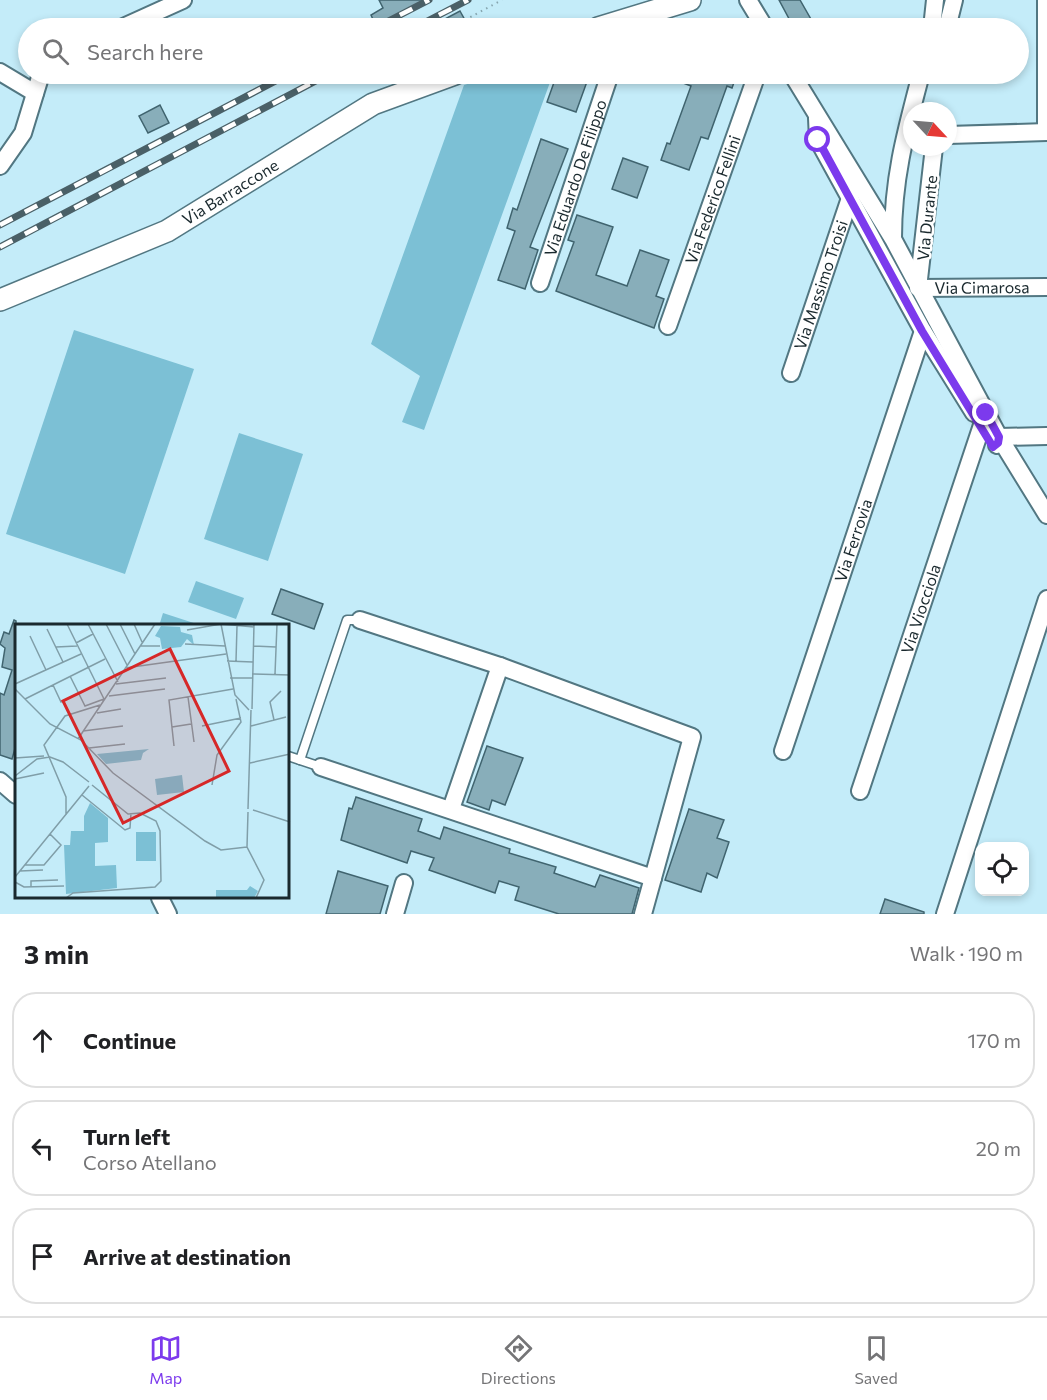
<!DOCTYPE html>
<meta charset="utf-8">
<style>
:root{--surface:#fff;--page:#f6f6f6;--text:#202124;--muted:#757577;--line:#e0e0e0;--accent:#7c3aed}
body{margin:0;font-family:Commissioner,sans-serif;background:var(--page);color:var(--text)}
.controls{position:absolute;right:18px;bottom:18px;display:grid;overflow:hidden;border-radius:12px;box-shadow:0 3px 9px #0003}
.controls button{width:54px;height:54px;display:grid;place-items:center;padding:0;border:0;border-bottom:2px solid var(--line);background:var(--surface);color:var(--text);font:30px sans-serif}
.compass{position:absolute;left:903px;top:102px;width:54px;height:54px;border-radius:50%;background:var(--surface);box-shadow:0 3px 9px #0003;rotate:116deg}
.stop{position:absolute;width:18px;height:18px;margin:-14px;border:4px solid #7c3aed;border-radius:50%;background:#fff}
.stop.end{background:#7c3aed;border-color:#fff;box-shadow:0 2px 6px #0008}
.list{margin:0;padding:0;list-style:none}
h2{display:flex;justify-content:space-between;align-items:center;height:78px;margin:0;padding:0 24px;font-size:26px}
h2 small{font-size:20px;font-weight:400;color:var(--muted)}
.list li{display:grid;grid-template-columns:39px 1fr auto;gap:18px;align-items:center;box-sizing:border-box;height:96px;margin:0 12px 12px;padding:0 12px;border:2px solid var(--line);border-radius:24px}
.list b{display:block;font-size:22px;white-space:nowrap}
.list p{margin:0;font-size:20px;white-space:nowrap;color:var(--muted)}
.list em{font-size:20px;font-style:normal;color:var(--muted)}
.icon{flex:none;width:33px;height:33px;fill:none;stroke:currentColor;stroke-width:2;stroke-linecap:round;stroke-linejoin:round}
.map{position:relative;flex:none;width:1047px;height:914px;overflow:hidden}
.search{position:absolute;background:var(--surface);box-shadow:0 3px 9px #0003;left:18px;right:18px;top:18px;height:66px;display:flex;align-items:center;gap:15px;box-sizing:border-box;padding:0 21px;border-radius:33px;color:var(--muted);font-size:22px}
.sheet{height:402px;background:var(--surface)}
nav{display:flex;justify-content:space-around;align-items:center;box-sizing:border-box;height:84px;border-top:2px solid var(--line);background:var(--surface);font-size:16px;color:var(--muted)}
nav a{display:grid;justify-items:center;gap:3px}
nav .on{color:var(--accent)}
.map>svg:first-child{display:block}
.green{fill:#7cc0d5}
.building{fill:#88aeba;stroke:#40646f;stroke-width:1.5}
.lines{fill:none;stroke-linecap:round;stroke-linejoin:round}
.service-casing{stroke:#527782;stroke-width:11}
.minor-casing{stroke:#527782;stroke-width:20}
.tertiary-casing{stroke:#527782;stroke-width:24}
.path{stroke:#86a5af;stroke-width:2;stroke-dasharray:1.5 4.5;stroke-linecap:butt}
.service{stroke:#fff;stroke-width:8}
.minor{stroke:#fff;stroke-width:16}
.tertiary{stroke:#fff;stroke-width:21}
.rail-casing{stroke:#4a6067;stroke-width:7}
.rail{stroke:#fff;stroke-width:4.5;stroke-dasharray:14;stroke-linecap:butt}
.route{stroke:#7c3aed;stroke-width:8}
.labels{text-anchor:middle;stroke-width:5;stroke-linejoin:round;paint-order:stroke}
.street-label{font-size:16px;fill:#1a292e;stroke:#fff}
.inset-road{fill:none;stroke:#809ea8;stroke-width:1.5}
.view{fill:#d62828;fill-opacity:0.15;stroke:#d62828;stroke-width:3}
.inset-edge{fill:none;stroke:#1a292e;stroke-width:3}
</style>
<div class="map">
<svg width="1047" height="914" viewBox="0 0 1047 914">
<rect width="100%" height="100%" fill="#c4ecf9"/>
<g class="green">
<path d="M500 74H553L424 430 402 422 420 376 371 344 464 85Z"/>
<path d="M74 330 194 369 125 574 6 534Z"/>
<path d="M239 433 303 454 268 561 204 539Z"/>
<path d="M196 581 244 598 236 619 188 602Z"/>
<path d="M163 613 203 626H159Z"/>
</g>
<g class="building">
<path d="M379 0H426L376 26 371 15 383 8Z"/>
<path d="M779 0H800L816 28H794Z"/>
<path d="M460 11 466 22 453 28H428Z"/>
<path d="M557 74 589 76 576 112 547 102Z"/>
<path d="M660 74H737L732 88 727 86 708 139 701 137 689 170 661 160 667 143 670 144 691 86Z"/>
<path d="M160 105 169 123 148 133 139 116Z"/>
<path d="M541 139 568 149 530 247 538 250 525 289 498 280 515 231 507 228 513 208 517 210Z"/>
<path d="M623 158 648 167 637 198 612 189Z"/>
<path d="M577 215 613 227 596 275 627 286 640 250 669 260 656 296 664 299 654 328 556 291 574 242 568 240Z"/>
<path d="M281 589 323 604 314 629 272 614Z"/>
<path d="M14 620 16 621V745L12 759 0 755V693L4 695 12 670 2 667 5 648 0 644 4 632 9 634Z"/>
<path d="M487 746 523 758 505 805 492 800 489 810 467 802Z"/>
<path d="M356 797 422 819 418 831 440 839 444 827 510 849 509 853 556 867 554 873 595 887 600 875 639 888 632 914H559L515 900 519 887 499 881 495 893 429 870 434 858 411 851 407 863 341 840 349 808 352 809Z"/>
<path d="M689 809 724 820 717 838 729 842 717 878 707 873 701 892 665 880Z"/>
<path d="M338 871 388 886 380 914H326Z"/>
<path d="M885 899 924 912V914H880Z"/>
</g>
<g class="lines">
<g class="service-casing">
<g id="service">
<path d="M288 756 321 767"/>
<path d="M300 760 347 620H360"/>
</g>
</g>
<g class="minor-casing">
<g id="minor">
<path d="M748 0 765 28"/>
<path d="M121 28 183 0"/>
<path d="M932 28 935 0"/>
<path d="M947 28 954 0"/>
<path d="M0 72 35 93"/>
<path d="M792 74 893 239 999 437 1047 515"/>
<path d="M817 118 818 140 923 331 974 413"/>
<path d="M1046 132V0"/>
<path d="M948 135 1047 132"/>
<path id="s1" d="M934 147 918 288 1047 287"/>
<path d="M0 166 23 133 41 74"/>
<path d="M893 238C893 177 906 131 921 74"/>
<path id="s2" d="M540 283 610 74"/>
<path id="s3" d="M668 326 757 74"/>
<path id="s4" d="M791 373 850 198"/>
<path d="M997 445 999 437 1047 436"/>
<path d="M360 620 500 666 692 737 643 914"/>
<path id="s5" d="M783 751 923 331"/>
<path d="M321 767 653 878"/>
<path d="M0 781 16 795"/>
<path id="s6" d="M860 791 982 425"/>
<path d="M451 809 500 666"/>
<path d="M160 898 168 914"/>
<path d="M395 914 404 883"/>
<path d="M945 914 1047 599"/>
</g>
</g>
<g class="tertiary-casing">
<g id="tertiary">
<path d="M598 28 690 0"/>
<path id="s7" d="M0 300 167 231 373 104 455 74"/>
</g>
</g>
<path class="path" d="M465 20 502 0"/>
<use href="#service" class="service"/>
<use href="#minor" class="minor"/>
<use href="#tertiary" class="tertiary"/>
<g class="rail-casing">
<g id="rail">
<path d="M375 28 429 0"/>
<path d="M414 28 468 0"/>
<path d="M0 225 289 74"/>
<path d="M0 247 329 74"/>
</g>
</g>
<use href="#rail" class="rail"/>
</g>
<g class="lines">
<path class="route" d="M818 140 922 331 993 447 998 443 999 437 986 413"/>
</g>
<g class="labels">
<g class="street-label">
<text dy="6" stroke="none"><textPath href="#s2" startOffset="111">Via Eduardo De Filippo</textPath></text>
<text dy="6" stroke="none"><textPath href="#s7" startOffset="255">Via Barraccone</textPath></text>
<text dy="6" stroke="none"><textPath href="#s3" startOffset="134">Via Federico Fellini</textPath></text>
<text transform="translate(927 218) rotate(-84)" y="6">Via Durante</text>
<text dy="6" stroke="none"><textPath href="#s4" startOffset="93">Via Massimo Troisi</textPath></text>
<text dy="6" stroke="none"><textPath href="#s1" startOffset="206">Via Cimarosa</textPath></text>
<text dy="6" stroke="none"><textPath href="#s5" startOffset="222">Via Ferrovia</textPath></text>
<text dy="6" stroke="none"><textPath href="#s6" startOffset="192">Via Viocciola</textPath></text>
</g>
</g>
<g transform="translate(15 624)">
<rect width="274" height="274" fill="#c4ecf9"/>
<path d="M146 2 165 3 166 8 177 11 179 21 172 15 166 23 147 25 145 14 140 12ZM134 125 128 129 126 136 91 140 82 130ZM167 151 169 168 142 171 140 155ZM75 179 93 194V218L80 219V242L101 241 102 264 51 270 49 221H55L56 207H69V192ZM121 208H141V237H121ZM235 262 243 267 239 274H201V266H232Z" fill="#7cc0d5"/>
<path class="inset-road" d="M52 0 89 75 70 82 55 52M73 0 103 58M91 0 112 41M105 0 120 30M119 0 127 18M206 0 220 71 234 86M32 5 48 38M172 6 206 0 239 3M15 12 31 46M61 19 78 10M170 20 210 22M125 22H145M238 22 261 23M41 23 62 22M212 37 238 38M221 37 222 2M110 44 211 30M237 50 275 51M260 50 262 0M215 54H237M0 60 66 30M101 60 151 54M38 61 46 78 64 69M0 65 35 100 66 116 98 149 190 217 206 226 232 223M94 72 150 65M173 73 179 118M10 75 90 35M237 85 239 0M82 89 106 85M259 96 255 78 266 67M187 102 226 94M236 102 271 93M157 103 176 100M68 107 108 102M63 115 140 0M159 122 154 76 218 65M74 124 110 120M0 134 29 132M235 139 275 130M0 152 22 135 35 133 48 138 74 158M0 155 29 149M197 161 202 131 226 98 221 75M67 171 110 206 115 204 116 189M233 185 236 86M238 186 275 198M233 188 232 223 249 256 241 274M51 191V173L29 121 50 92 85 81M10 241H29L46 221 35 210M5 247 28 246M0 253 74 162M0 258 9 263 49 262M16 263V257L43 256M51 274 58 269 140 263 146 257 145 207 141 197 125 189 113 190 77 161"/>
<path class="view" d="M155 25 214 147 108 199 48 77Z"/>
<rect width="274" height="274" class="inset-edge"/>
</g>
</svg>
<div class="controls">
<button><svg class="icon" aria-label="locate" viewBox="0 0 24 24"><circle cx="12" cy="12" r="6"/><path d="M12 2v4M12 18v4M2 12h4M18 12h4"/></svg></button>
</div>
<svg class="compass" viewBox="-18 -18 36 36"><path d="M0-13l5 13h-10z" fill="#e53935"/><path d="M0 13l5-13h-10z" fill="#757577"/></svg>
<div class="stop" style="left:818px;top:140px"></div>
<div class="stop end" style="left:986px;top:413px"></div>
<div class="search"><svg class="icon" aria-label="search" viewBox="0 0 24 24"><circle cx="10" cy="10" r="6"/><path d="M15 15l6 6"/></svg>Search here</div>
</div>
<section class="sheet">
<h2>3 min<small>Walk · 190 m</small></h2>
<ul class="list">
<li><svg class="icon" aria-label="ahead" viewBox="0 0 24 24"><path d="M12 20V5M6 11l6-6 6 6"/></svg><div><b>Continue</b></div><em>170 m</em></li>
<li><svg class="icon" aria-label="left" viewBox="0 0 24 24"><path d="M17 20v-9H6M10 6l-5 5 5 5"/></svg><div><b>Turn left</b><p>Corso Atellano</p></div><em>20 m</em></li>
<li><svg class="icon" aria-label="arrive" viewBox="0 0 24 24"><path d="M6 21V4h12l-3 4 3 4H6"/></svg><div><b>Arrive at destination</b></div></li>
</ul>
</section>
<nav>
<a class="on"><svg class="icon" aria-label="map" viewBox="0 0 24 24"><path d="M3 6l6-2 6 2 6-2v14l-6 2-6-2-6 2zM9 4v14M15 6v14"/></svg>Map</a>
<a><svg class="icon" aria-label="directions" viewBox="0 0 24 24"><path d="M12 3l9 9-9 9-9-9zM9 14v-3h6M13 9l2 2-2 2"/></svg>Directions</a>
<a><svg class="icon" aria-label="saved" viewBox="0 0 24 24"><path d="M7 4h10v16l-5-4-5 4z"/></svg>Saved</a>
</nav>
